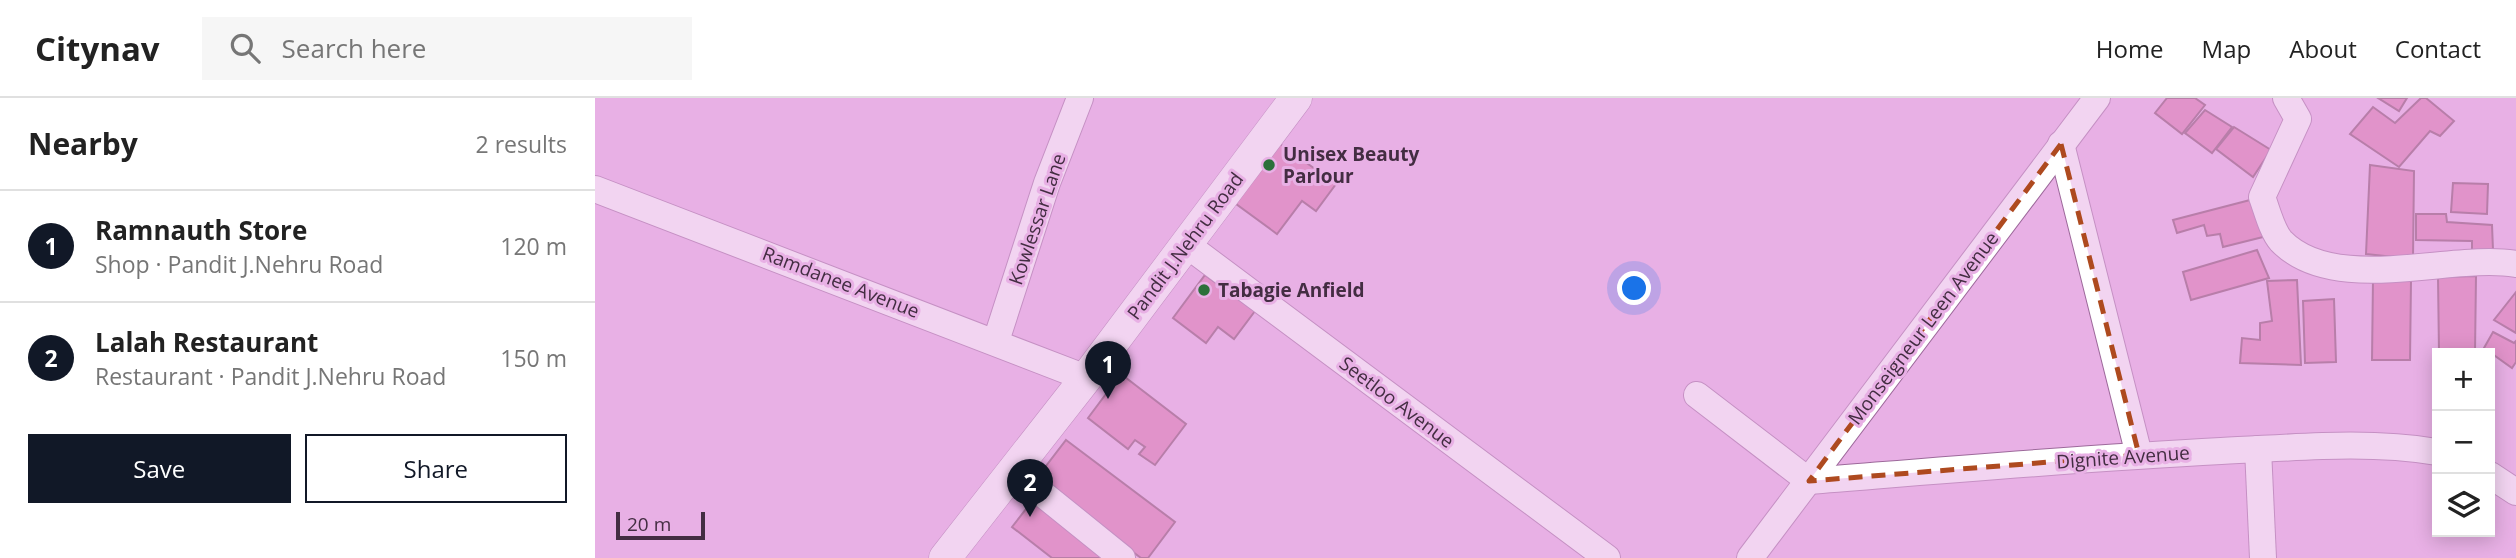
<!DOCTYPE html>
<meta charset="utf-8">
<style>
:root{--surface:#fff;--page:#f6f6f6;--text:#222;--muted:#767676;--line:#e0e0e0;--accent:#111827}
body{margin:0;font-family:"Open Sans",sans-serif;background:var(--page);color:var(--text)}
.controls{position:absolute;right:21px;bottom:21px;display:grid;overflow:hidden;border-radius:0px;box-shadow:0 4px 18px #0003}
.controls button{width:63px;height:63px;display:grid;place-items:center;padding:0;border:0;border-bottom:2px solid var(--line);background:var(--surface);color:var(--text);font:35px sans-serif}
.scale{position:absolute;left:21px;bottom:18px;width:89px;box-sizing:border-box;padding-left:7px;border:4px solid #432d42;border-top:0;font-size:19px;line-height:24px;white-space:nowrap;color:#432d42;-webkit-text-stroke:5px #e8b0e5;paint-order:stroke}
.you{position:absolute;left:1040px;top:191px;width:24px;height:24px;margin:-18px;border:5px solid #fff;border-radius:50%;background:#1a73e8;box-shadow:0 0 0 10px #1a73e833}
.badge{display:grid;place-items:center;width:46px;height:46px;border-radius:50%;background:var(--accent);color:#fff;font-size:23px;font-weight:700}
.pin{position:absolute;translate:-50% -58px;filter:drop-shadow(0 2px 4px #0008)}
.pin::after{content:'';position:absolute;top:37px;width:24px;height:21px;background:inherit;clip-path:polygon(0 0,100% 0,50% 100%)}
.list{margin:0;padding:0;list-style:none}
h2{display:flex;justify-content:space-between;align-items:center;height:91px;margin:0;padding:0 28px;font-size:30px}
h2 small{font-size:23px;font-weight:400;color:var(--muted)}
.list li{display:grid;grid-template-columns:46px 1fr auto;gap:21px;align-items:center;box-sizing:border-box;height:112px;padding:0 28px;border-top:2px solid var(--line)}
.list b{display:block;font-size:26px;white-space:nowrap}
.list p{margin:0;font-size:23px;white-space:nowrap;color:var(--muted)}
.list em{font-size:23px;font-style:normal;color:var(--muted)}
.actions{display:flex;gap:14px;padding:21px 28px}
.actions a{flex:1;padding:16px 0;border:2px solid var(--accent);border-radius:0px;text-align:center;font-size:24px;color:var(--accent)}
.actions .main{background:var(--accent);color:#fff}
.icon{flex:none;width:38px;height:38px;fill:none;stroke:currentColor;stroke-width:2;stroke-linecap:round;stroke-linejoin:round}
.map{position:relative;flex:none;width:1921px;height:460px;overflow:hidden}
header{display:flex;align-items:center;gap:42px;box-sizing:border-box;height:98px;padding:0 35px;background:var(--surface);border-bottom:2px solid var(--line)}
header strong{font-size:33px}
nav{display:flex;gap:38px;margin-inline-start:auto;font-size:24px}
.search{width:490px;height:63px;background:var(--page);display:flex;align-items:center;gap:18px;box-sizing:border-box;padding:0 24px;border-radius:0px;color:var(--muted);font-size:26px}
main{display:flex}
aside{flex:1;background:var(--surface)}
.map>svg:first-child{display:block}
.building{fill:#d96fa8;stroke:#7e4061;stroke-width:2}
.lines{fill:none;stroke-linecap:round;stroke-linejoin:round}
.minor-casing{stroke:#9d699b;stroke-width:28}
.tertiary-casing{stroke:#9d699b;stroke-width:33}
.minor{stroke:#fff;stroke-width:26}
.tertiary{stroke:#fff;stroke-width:32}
.marked{fill:none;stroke:#ae4a1f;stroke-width:5;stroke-dasharray:14 9;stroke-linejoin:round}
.poi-dot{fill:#2c703a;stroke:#e8b0e5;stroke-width:2.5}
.labels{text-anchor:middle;stroke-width:6;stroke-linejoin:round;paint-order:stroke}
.poi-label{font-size:19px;font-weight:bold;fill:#432d42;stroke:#e8b0e5;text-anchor:start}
.street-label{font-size:19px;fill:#432d42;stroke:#e8b0e5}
</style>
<header>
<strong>Citynav</strong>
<div class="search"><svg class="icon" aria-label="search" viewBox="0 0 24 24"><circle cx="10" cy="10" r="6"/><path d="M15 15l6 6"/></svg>Search here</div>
<nav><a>Home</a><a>Map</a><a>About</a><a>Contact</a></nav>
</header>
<main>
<aside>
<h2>Nearby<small>2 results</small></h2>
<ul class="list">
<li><span class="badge">1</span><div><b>Ramnauth Store</b><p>Shop · Pandit J.Nehru Road</p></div><em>120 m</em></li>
<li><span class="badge">2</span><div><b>Lalah Restaurant</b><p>Restaurant · Pandit J.Nehru Road</p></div><em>150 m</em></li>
</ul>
<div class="actions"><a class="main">Save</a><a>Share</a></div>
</aside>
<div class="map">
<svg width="1921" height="460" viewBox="0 0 1921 460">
<rect width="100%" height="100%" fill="#e8b0e5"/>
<g class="building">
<path d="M1572 0H1600L1610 7 1587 36 1560 15Z"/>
<path d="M1783 0H1812L1804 13Z"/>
<path d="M1826 0H1831L1859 23 1845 38 1835 33 1804 69 1755 36 1778 9 1800 25Z"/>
<path d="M1610 12 1637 29 1617 55 1590 35Z"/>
<path d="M1639 29 1676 52 1658 79 1621 51Z"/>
<path d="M681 43 741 86 721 113 707 103 682 136 637 103Z"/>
<path d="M1775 67 1819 73 1818 161 1771 156Z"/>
<path d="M1858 85 1893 86 1892 116 1856 114Z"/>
<path d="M1659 101 1672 138 1628 149 1625 136 1612 138 1609 127 1582 135 1578 122Z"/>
<path d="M1821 116H1851L1852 124 1897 127 1898 152H1877V143L1821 142Z"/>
<path d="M1662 152 1674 180 1596 202 1588 174Z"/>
<path d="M610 177 660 213 639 241 623 229 611 245 578 220Z"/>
<path d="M1881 178 1880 255H1844L1843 179Z"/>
<path d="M1778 181 1816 182 1815 262H1777Z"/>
<path d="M1702 182 1706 267 1645 265 1647 240 1665 242V225L1677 223 1672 183Z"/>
<path d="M1921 194V235L1899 222Z"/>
<path d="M1739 201 1741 264 1710 265 1708 203Z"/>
<path d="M1898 234 1919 245 1921 243V264L1917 270 1889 250Z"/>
<path d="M526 276 591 326 560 367 544 356 550 349 540 342 533 351 493 320Z"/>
<path d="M471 342 580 424 553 460H546L441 381Z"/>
<path d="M438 402 511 460H457L417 429Z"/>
</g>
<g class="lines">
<g class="minor-casing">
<g id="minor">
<path d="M1691 0 1703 21 1667 99C1672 112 1677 133 1686 143 1739 198 1856 155 1921 166"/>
<path d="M1466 46 1544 357"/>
<path d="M0 91 491 280"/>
<path d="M592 147 1012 460"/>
<path d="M401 243 452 85 485 0"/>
<path d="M1102 297 1214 383C1351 372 1488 360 1626 353 1697 350 1771 342 1842 354"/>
<path d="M1663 351 1668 460"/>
<path d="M418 372 527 460"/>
<path d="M1895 377 1921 394"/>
<path d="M1155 460 1502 0"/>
</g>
</g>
<g class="tertiary-casing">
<path id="tertiary" d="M350 460 491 280 701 0"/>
</g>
<use href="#minor" class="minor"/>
<use href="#tertiary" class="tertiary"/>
</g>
<path d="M0 0H1921V460H0ZM1466 46 1544 357 1214 383Z" fill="#e8b0e5" fill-opacity=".55" fill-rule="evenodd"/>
<path class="marked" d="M1466 46 1544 357 1214 383Z"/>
<g class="poi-dot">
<circle cx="674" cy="67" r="7"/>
<circle cx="609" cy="192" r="7"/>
</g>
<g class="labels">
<g class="poi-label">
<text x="688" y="63">Unisex Beauty<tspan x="688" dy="22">Parlour</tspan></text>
<text x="623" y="199">Tabagie Anfield</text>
</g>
<g class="street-label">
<text transform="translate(442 121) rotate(-71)" y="7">Kowlessar Lane</text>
<text transform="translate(590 148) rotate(-53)" y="7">Pandit J.Nehru Road</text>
<text transform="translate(246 184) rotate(21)" y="7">Ramdanee Avenue</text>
<text transform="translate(1328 230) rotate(-53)" y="7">Monseigneur Leen Avenue</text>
<text transform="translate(802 304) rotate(37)" y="7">Seetloo Avenue</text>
<text transform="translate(1528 359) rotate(-4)" y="7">Dignite Avenue</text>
</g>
</g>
</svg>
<div class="controls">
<button>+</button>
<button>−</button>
<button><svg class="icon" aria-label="layers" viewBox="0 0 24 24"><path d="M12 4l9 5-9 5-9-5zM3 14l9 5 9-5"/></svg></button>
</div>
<div class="scale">20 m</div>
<div class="you"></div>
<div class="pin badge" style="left:513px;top:301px">1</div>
<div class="pin badge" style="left:435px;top:419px">2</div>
</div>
</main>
